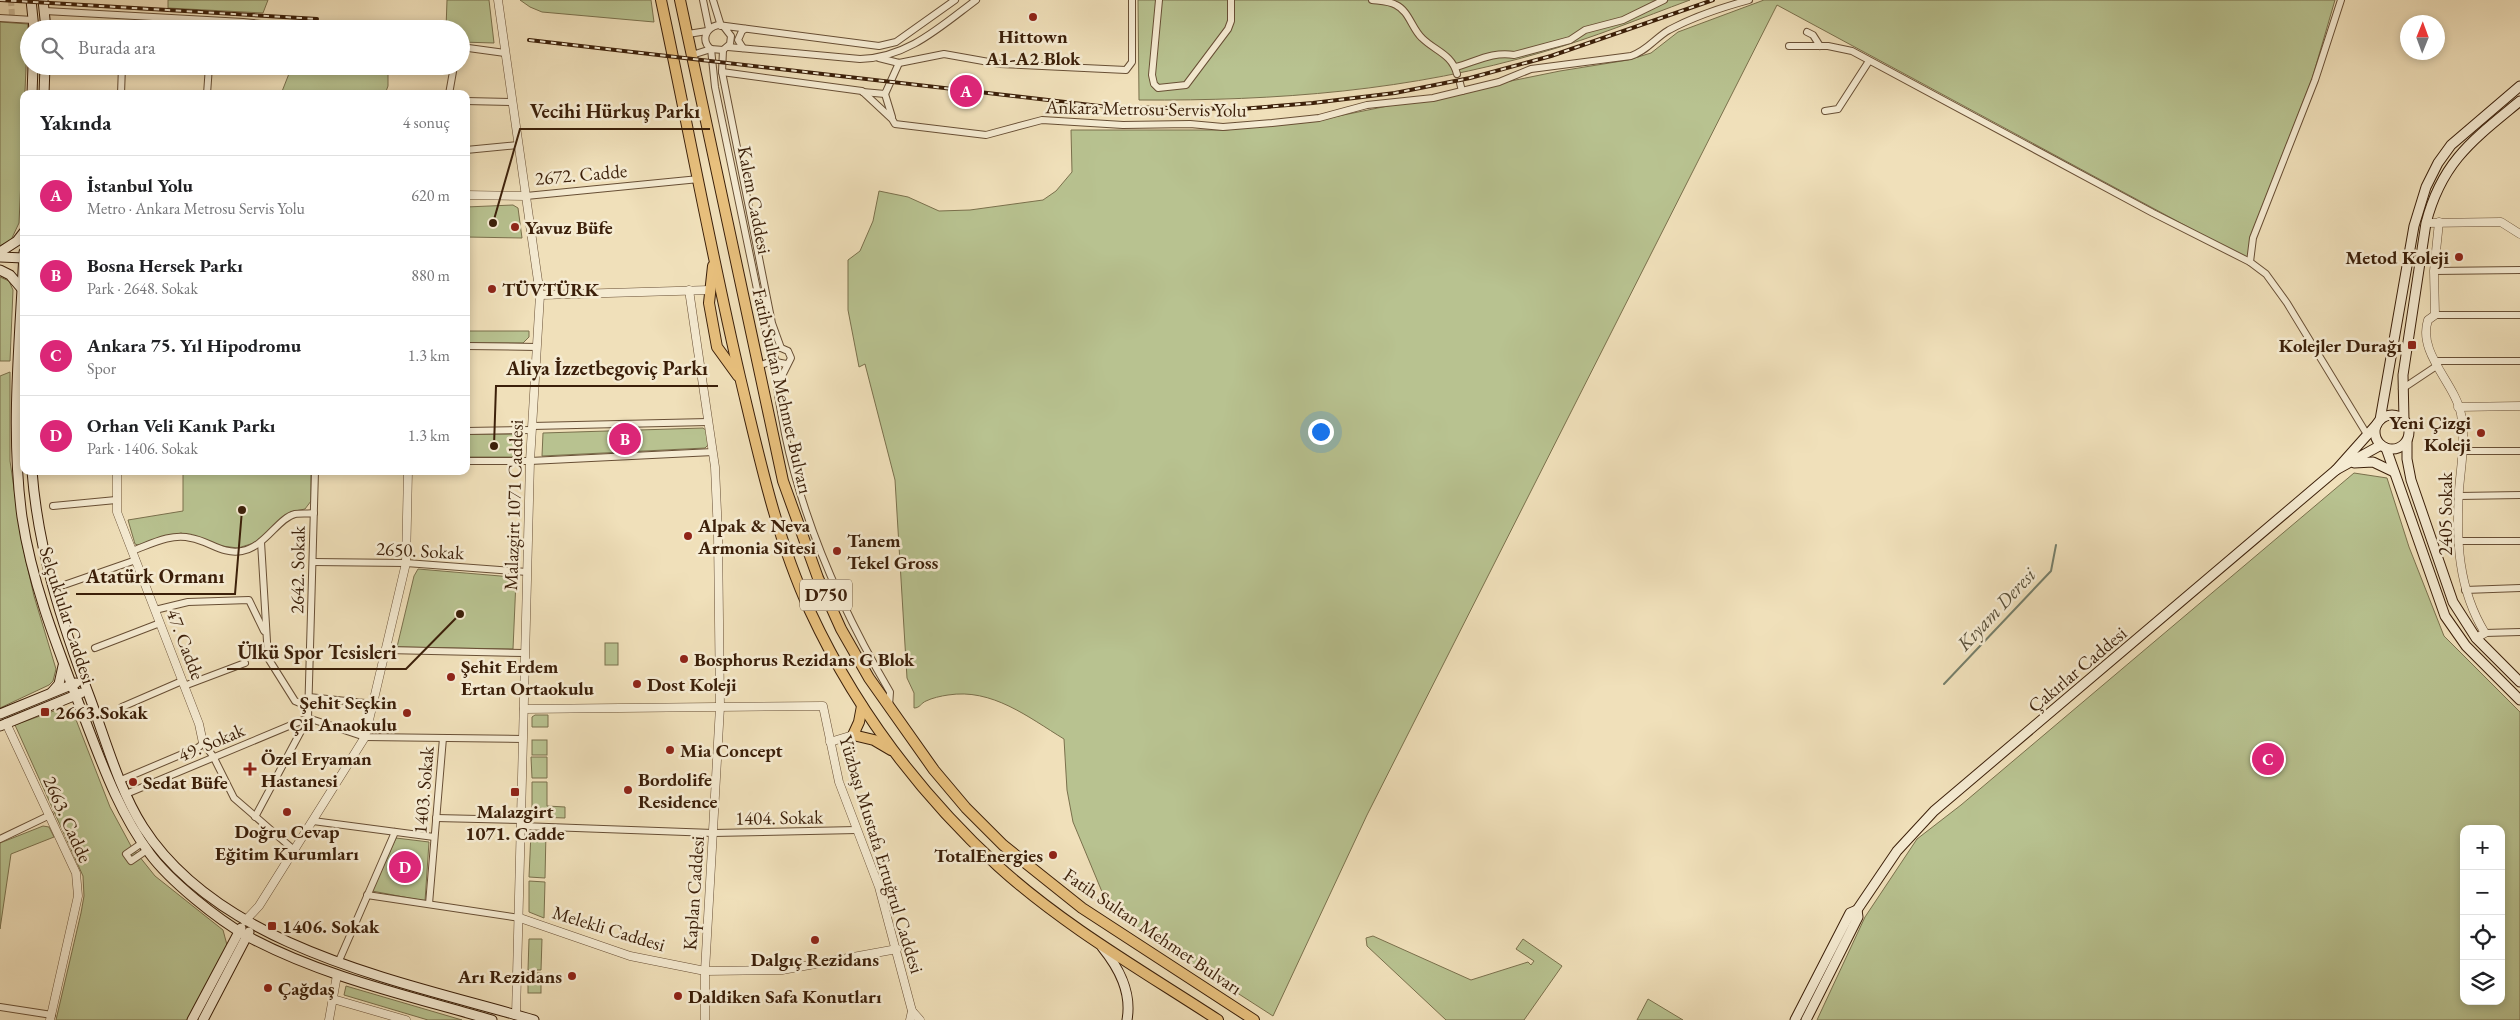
<!DOCTYPE html>
<html lang="tr">
<meta charset="utf-8">
<style>
:root{--surface:#fff;--page:#f6f6f6;--text:#202124;--muted:#757577;--line:#e0e0e0;--accent:#db2777}
body{margin:0;font-family:"EB Garamond",serif;background:var(--page);color:var(--text)}
.controls{position:absolute;right:15px;bottom:15px;display:grid;overflow:hidden;border-radius:10px;box-shadow:0 2px 8px #0003}
.controls button{width:45px;height:45px;display:grid;place-items:center;padding:0;border:0;border-bottom:1px solid var(--line);background:var(--surface);color:var(--text);font:25px sans-serif}
.compass{position:absolute;left:2400px;top:15px;width:45px;height:45px;border-radius:50%;background:var(--surface);box-shadow:0 2px 8px #0003;rotate:1deg}
.you{position:absolute;left:1320px;top:431px;width:18px;height:18px;margin:-12px;border:4px solid #fff;border-radius:50%;background:#1a73e8;box-shadow:0 0 0 8px #1a73e833}
.badge{display:grid;place-items:center;width:32px;height:32px;border-radius:50%;background:var(--accent);color:#fff;font-size:16px;font-weight:700}
.pin{position:absolute;translate:-50% -50%;border:2px solid #fff;box-shadow:0 1px 5px #0006}
.list{margin:0;padding:0;list-style:none}
h2{display:flex;justify-content:space-between;align-items:center;height:65px;margin:0;padding:0 20px;font-size:21px}
h2 small{font-size:16px;font-weight:400;color:var(--muted)}
.list li{display:grid;grid-template-columns:32px 1fr auto;gap:15px;align-items:center;box-sizing:border-box;height:80px;padding:0 20px;border-top:1px solid var(--line)}
.list b{display:block;font-size:19px;white-space:nowrap}
.list p{margin:0;font-size:16px;white-space:nowrap;color:var(--muted)}
.list em{font-size:16px;font-style:normal;color:var(--muted)}
.icon{flex:none;width:28px;height:28px;fill:none;stroke:currentColor;stroke-width:2;stroke-linecap:round;stroke-linejoin:round}
.map{position:relative;flex:none;width:2520px;height:1020px;overflow:hidden}
.search{position:absolute;background:var(--surface);box-shadow:0 2px 8px #0003;left:20px;top:20px;width:450px;height:55px;display:flex;align-items:center;gap:12px;box-sizing:border-box;padding:0 18px;border-radius:28px;color:var(--muted);font-size:19px}
.panel{position:absolute;background:var(--surface);box-shadow:0 2px 8px #0003;left:20px;top:90px;width:450px;height:385px;border-radius:10px}
.map>svg:first-child{display:block}
.green{fill:#b8c290;stroke:#7a704c;fill-rule:evenodd}
.lines{fill:none;stroke-linecap:round;stroke-linejoin:round}
.stream{stroke:#757e6a;stroke-width:2}
.minor-tunnel{stroke:#ccb997;stroke-width:6;stroke-dasharray:6 3;stroke-linecap:butt}
.minor-casing{stroke:#684f35;stroke-width:8}
.tertiary-casing{stroke:#684f35;stroke-width:9}
.secondary-casing{stroke:#3b1f09;stroke-width:11}
.trunk-casing{stroke:#3b1f09;stroke-width:12}
.minor{stroke:#f5ebd2;stroke-width:6}
.tertiary{stroke:#f5ebd2;stroke-width:8}
.secondary{stroke:#f5ebd2;stroke-width:9}
.trunk{stroke:#e8c07d;stroke-width:10}
.rail-casing{stroke:#3b1f09;stroke-width:4}
.rail{stroke:#f5ebd2;stroke-width:2;stroke-dasharray:5.5;stroke-linecap:butt}
.poi-dot{fill:#8f2418;stroke:#f5ebd2;stroke-width:2}
.labels{text-anchor:middle;stroke-width:5;stroke-linejoin:round;paint-order:stroke}
.shield{fill:#f5ebd2;stroke:#735c45;stroke-width:1}
.shield-label{font-size:18px;font-weight:bold;fill:#3b1f09}
.poi-label{font-size:19px;font-weight:bold;fill:#3b1f09;stroke:#f5ebd2;text-anchor:start}
.street-label{font-size:19px;fill:#3b1f09;stroke:#f5ebd2}
.water-label{font-size:20px;font-style:italic;fill:#584f39;stroke:#f5ebd2}
.leader{fill:none;stroke:#3b1f09;stroke-width:2}
.callout-dot{fill:#3b1f09;stroke:#f5ebd2;stroke-width:2}
.callout-label{font-size:20px;text-anchor:middle;font-weight:bold;fill:#3b1f09;stroke:#f5ebd2;stroke-width:5;stroke-linejoin:round;paint-order:stroke}
</style>
<div class="map">
<svg width="2520" height="1020" viewBox="0 0 2520 1020">
<rect width="100%" height="100%" fill="#f0e0ba"/>
<filter id="stains"><feTurbulence type="fractalNoise" baseFrequency=".004" numOctaves="4"/><feColorMatrix values="0 0 0 0 .2 0 0 0 0 .09 0 0 0 0 .02 0 0 0 .5 -.17"/></filter>
<radialGradient id="worn" r=".72"><stop offset=".6" stop-color="#630" stop-opacity="0"/><stop offset="1" stop-color="#630" stop-opacity=".3"/></radialGradient>
<g class="green">
<path d="M168 0H268L263 13 168 8Z"/>
<path d="M447 0H489L494 43 461 42V29H446Z"/>
<path d="M520 0H651L654 22 542 12 530 7Z"/>
<path d="M1138 0H1690C1641 18 1593 38 1543 52 1411 91 1276 101 1139 100Z"/>
<path d="M1764 0H2335L2312 79 2251 235 2249 260 1777 5 1367 815 1273 1016 1110 911 1073 822 1067 790 1064 739C1028 717 992 688 948 695 941 696 932 698 926 701 921 703 920 708 914 708V693L907 678 895 480 865 364 859 367 848 310V260L860 251 873 221 879 191 908 197 939 211 970 210 1043 200 1056 191 1072 172 1071 130H1225L1309 122 1560 71 1628 60 1651 53 1678 32Z"/>
<path d="M0 22 28 24 19 223 11 240 0 246Z"/>
<path d="M292 66H388V86L385 94H281Z"/>
<path d="M513 205 518 208 522 238 466 237V207Z"/>
<path d="M0 277 9 281 13 290 10 361H0Z"/>
<path d="M466 331H529V337L523 343H466Z"/>
<path d="M10 372V461L22 543 34 596 56 669 53 681 49 685 0 708V376Z"/>
<path d="M703 428 707 431 708 445 705 448 542 456 543 433Z"/>
<path d="M466 434H522L521 457H466Z"/>
<path d="M183 471H311V501L305 509 290 512 257 542 238 548 222 546 181 533 138 545 135 544 128 520 183 511Z"/>
<path d="M2354 473 2387 478 2409 547 2444 636 2520 712V1020H1817L1865 917 1917 839 1961 805ZM2464 829H2501V1001H2464Z"/>
<path d="M418 569 512 577 516 580 513 649 397 647 414 576Z"/>
<rect x="605" y="643" width="13" height="22"/>
<path d="M62 708 73 712 110 807 131 846 155 876 223 930 227 945 187 1020H56L81 913 84 896 83 876 15 725Z"/>
<path d="M535 715H548V727H532V717Z"/>
<rect x="532" y="740" width="15" height="15"/>
<path d="M531 757H547V778H532Z"/>
<path d="M532 782H547V806L565 807V818L536 817 532 812Z"/>
<path d="M43 826 49 827 54 837 11 854 0 929V843Z"/>
<path d="M531 832H546L545 878 529 877Z"/>
<path d="M396 838 429 842 425 901 372 891Z"/>
<path d="M529 881 545 882 544 918 529 912Z"/>
<path d="M1373 936 1471 980 1528 962 1531 965 1534 961 1516 949 1523 939 1562 966 1524 1020H1446L1367 946 1366 938Z"/>
<path d="M529 939H542L541 970H528Z"/>
<rect x="528" y="973" width="13" height="20"/>
<path d="M346 986 462 1020H428L344 995Z"/>
<path d="M1648 999 1683 1020H1637Z"/>
</g>
<g class="lines">
<path class="stream" d="M1944 684 2051 571 2056 545"/>
<path class="minor-tunnel" d="M11 0 12 16"/>
<g class="minor-casing">
<g id="minor">
<path d="M703 0 709 29"/>
<path d="M713 0 721 26"/>
<path d="M1159 0 1152 75 1154 84 1158 88 1186 85 1228 29 1231 21V0"/>
<path d="M1372 0C1379 1 1389 1 1396 5 1409 11 1412 29 1422 38 1435 51 1452 54 1457 74"/>
<path d="M2341 0 2315 80 2253 238 2250 262 2266 274 2287 303 2368 436"/>
<path d="M45 11 243 22 309 29"/>
<path d="M0 18 33 20"/>
<path d="M724 27 731 36 730 44 723 50 711 49C701 41 705 28 718 25L879 46 896 42 955 0"/>
<path d="M211 29V21"/>
<path d="M1807 32 1813 35 1820 46"/>
<path d="M688 34 707 31"/>
<path d="M1789 46H1828L1852 51 2153 213 2250 262"/>
<path d="M461 47 505 53"/>
<path d="M728 47 860 59C907 58 940 27 976 0"/>
<path d="M743 48 738 40 742 31 745 29"/>
<path d="M711 49 715 87 770 352 774 355 776 362 786 364"/>
<path d="M723 50 722 72 772 323 781 348"/>
<path d="M692 55 711 49"/>
<path d="M879 58 899 63 944 54 1000 64 1126 70 1132 62V0"/>
<path d="M1456 67C1475 62 1493 51 1514 55L1570 40 1585 30 1623 20 1664 0"/>
<path d="M722 72 862 91 892 119 895 124 986 135 1042 120 1123 125 1190 124 1223 127 1272 123 1319 118 1367 105 1433 98 1499 82 1531 69 1631 56C1647 51 1655 38 1669 30 1693 17 1723 7 1749 0"/>
<path d="M1460 83 1462 91"/>
<path d="M863 92 885 94 899 63"/>
<path d="M121 94 122 66"/>
<path d="M207 94 209 66"/>
<path d="M449 94 454 66"/>
<path d="M885 94 892 117"/>
<path d="M466 101 512 102"/>
<path d="M1825 111 1838 109 1869 61"/>
<path d="M466 150 518 145"/>
<path d="M526 196 699 179"/>
<path d="M2434 271 2520 270"/>
<path d="M2435 315H2520"/>
<path d="M466 346 537 347"/>
<path d="M2436 361H2520"/>
<path d="M776 362C775 387 781 410 785 434 804 526 843 612 890 692L889 706"/>
<path d="M758 366 775 360"/>
<path d="M777 386 791 358 788 351 781 348"/>
<path d="M2402 389 2438 365"/>
<path d="M532 426 708 422"/>
<path d="M466 431 532 430"/>
<path d="M2463 451H2520"/>
<path d="M466 461H530L713 452"/>
<path d="M2459 496 2520 495"/>
<path d="M53 506 116 500"/>
<path d="M2459 541H2520"/>
<path d="M261 542 268 658 295 701 309 707"/>
<path d="M132 551C151 544 171 533 191 538 209 541 223 555 242 551 265 547 278 518 295 514 300 513 308 514 314 513"/>
<path d="M313 562 406 563 527 572"/>
<path d="M64 585 136 560"/>
<path d="M2465 590 2520 588"/>
<path d="M155 610 188 602 249 600 264 631"/>
<path d="M2485 633 2520 632"/>
<path d="M95 648 160 623"/>
<path d="M386 650 524 653"/>
<path d="M184 686 245 663"/>
<path d="M309 697 374 704"/>
<path d="M122 707 182 681"/>
<path d="M308 718 365 737 523 739"/>
<path d="M121 780 199 747 203 743 213 756 234 798 294 850"/>
<path d="M126 794 308 718"/>
<path d="M255 817 308 718 315 471"/>
<path d="M436 818 522 820"/>
<path d="M313 821 434 837"/>
<path d="M521 826 713 833 857 830"/>
<path d="M0 839 50 815"/>
<path d="M142 843 126 854 131 861 147 850"/>
<path d="M367 895 520 918"/>
<path d="M429 904 443 738"/>
<path d="M338 963 395 832"/>
<path d="M0 1007 52 1015"/>
</g>
</g>
<g class="tertiary-casing">
<g id="tertiary">
<path d="M498 0 540 295 530 461 516 1015"/>
<path d="M466 195 526 196"/>
<path d="M2439 222 2434 271 2435 315 2428 320C2417 353 2455 383 2461 414 2466 439 2461 465 2459 490 2456 540 2458 589 2485 633L2476 638"/>
<path d="M2426 223 2501 222 2520 234"/>
<path d="M689 290 715 467 718 534 720 707 705 971V1020"/>
<path d="M540 295 710 290"/>
<path d="M2458 407 2520 406"/>
<path d="M117 471V512L199 724 203 743"/>
<path d="M524 709 823 706 839 782 879 887 912 1011"/>
<path d="M6 723 76 873 78 896 50 1020"/>
<path d="M830 742 853 735"/>
<path d="M520 918 630 956 705 971 782 970 897 949"/>
<path d="M245 921 259 906 365 737 406 563 408 471"/>
<path d="M333 999 406 1020"/>
<path d="M329 1020 337 975"/>
<path d="M910 1020 912 1011 920 1020"/>
</g>
</g>
<g class="secondary-casing">
<g id="secondary">
<path d="M31 0 34 29"/>
<path d="M43 0 46 29"/>
<path d="M32 94 33 66"/>
<path d="M44 94 45 66"/>
<path d="M0 252 17 241 24 232"/>
<path d="M24 252C20 340 10 429 22 517 32 584 58 649 82 712 101 761 118 811 150 854 170 881 217 919 247 936 323 977 410 996 492 1020"/>
<path d="M0 257 24 258"/>
<path d="M0 270 10 275 22 289"/>
<circle cx="2392" cy="432" r="17"/>
<path d="M2380 420 2414 226 2426 187 2438 163 2451 145 2520 86"/>
<path d="M2404 420 2403 375 2426 223C2442 161 2474 139 2520 101"/>
<path d="M2377 424 2336 470 2381 445"/>
<path d="M2407 441V459L2411 480 2453 602 2476 638 2520 682"/>
<path d="M2386 448 2445 616 2466 646 2520 700"/>
<path d="M2354 463 2373 462 2394 472"/>
<path d="M32 471C38 550 62 624 90 698 106 741 119 789 143 827 221 949 404 982 534 1020"/>
<path d="M52 692 59 684 63 666"/>
<path d="M0 714 76 683"/>
<path d="M0 726 81 693"/>
<path d="M1857 910 1897 851 1934 811 2336 470"/>
<path d="M1102 947C1119 968 1132 992 1127 1020"/>
<path d="M192 1020 241 928"/>
<path d="M203 1020 249 932"/>
<path d="M1795 1020 1850 913 1857 910 1858 917 1806 1020"/>
</g>
</g>
<g class="trunk-casing">
<g id="trunk">
<path d="M661 0C688 126 711 252 740 377 759 456 776 537 810 611 855 708 920 794 998 866 1064 926 1143 971 1218 1020"/>
<path d="M680 0 783 481 818 578 841 629 869 678 934 770 966 808 1003 845 1082 908 1254 1020"/>
<path d="M713 266 709 303 717 347 738 376"/>
<path d="M862 706 859 722 853 735 874 740 891 750"/>
</g>
</g>
<use href="#minor" class="minor"/>
<use href="#tertiary" class="tertiary"/>
<use href="#secondary" class="secondary"/>
<use href="#trunk" class="trunk"/>
<g class="rail-casing">
<g id="rail">
<path d="M0 0 317 19"/>
<path d="M529 40 1108 107 1241 109 1313 103 1395 93 1470 78 1551 56 1713 0"/>
</g>
</g>
<use href="#rail" class="rail"/>
</g>
<g class="poi-dot">
<circle cx="1033" cy="17" r="5"/>
<circle cx="515" cy="227" r="5"/>
<circle cx="2459" cy="257" r="5"/>
<circle cx="492" cy="289" r="5"/>
<rect x="2407" y="340" width="10" height="10" rx="2.5"/>
<circle cx="2481" cy="433" r="5"/>
<circle cx="688" cy="536" r="5"/>
<circle cx="837" cy="551" r="5"/>
<circle cx="684" cy="659" r="5"/>
<circle cx="451" cy="677" r="5"/>
<circle cx="637" cy="684" r="5"/>
<rect x="40" y="707" width="10" height="10" rx="2.5"/>
<circle cx="407" cy="713" r="5"/>
<circle cx="670" cy="750" r="5"/>
<path d="M247.5 761.5h5v5h5v5h-5v5h-5v-5h-5v-5h5z"/>
<circle cx="133" cy="782" r="5"/>
<circle cx="628" cy="790" r="5"/>
<rect x="510" y="787" width="10" height="10" rx="2.5"/>
<circle cx="287" cy="812" r="5"/>
<circle cx="1053" cy="855" r="5"/>
<rect x="267" y="921" width="10" height="10" rx="2.5"/>
<circle cx="815" cy="940" r="5"/>
<circle cx="572" cy="976" r="5"/>
<circle cx="268" cy="988" r="5"/>
<circle cx="678" cy="996" r="5"/>
</g>
<g class="labels">
<rect class="shield" x="800" y="579.5" width="52" height="31" rx="4"/>
<g class="shield-label">
<text x="826" y="601">D750</text>
</g>
<g class="poi-label">
<text x="1033" y="43" text-anchor="middle">Hittown<tspan x="1033" dy="22">A1-A2 Blok</tspan></text>
<text x="525" y="234">Yavuz Büfe</text>
<text x="2449" y="264" text-anchor="end">Metod Koleji</text>
<text x="502" y="296">TÜVTÜRK</text>
<text x="2402" y="352" text-anchor="end">Kolejler Durağı</text>
<text x="2471" y="429" text-anchor="end">Yeni Çizgi<tspan x="2471" dy="22">Koleji</tspan></text>
<text x="698" y="532">Alpak &amp; Neva<tspan x="698" dy="22">Armonia Sitesi</tspan></text>
<text x="847" y="547">Tanem<tspan x="847" dy="22">Tekel Gross</tspan></text>
<text x="694" y="666">Bosphorus Rezidans G Blok</text>
<text x="461" y="673">Şehit Erdem<tspan x="461" dy="22">Ertan Ortaokulu</tspan></text>
<text x="647" y="691">Dost Koleji</text>
<text x="397" y="709" text-anchor="end">Şehit Seçkin<tspan x="397" dy="22">Çil Anaokulu</tspan></text>
<text x="55" y="719">2663.Sokak</text>
<text x="680" y="757">Mia Concept</text>
<text x="261" y="765">Özel Eryaman<tspan x="261" dy="22">Hastanesi</tspan></text>
<text x="638" y="786">Bordolife<tspan x="638" dy="22">Residence</tspan></text>
<text x="143" y="789">Sedat Büfe</text>
<text x="515" y="818" text-anchor="middle">Malazgirt<tspan x="515" dy="22">1071. Cadde</tspan></text>
<text x="287" y="838" text-anchor="middle">Doğru Cevap<tspan x="287" dy="22">Eğitim Kurumları</tspan></text>
<text x="1043" y="862" text-anchor="end">TotalEnergies</text>
<text x="282" y="933">1406. Sokak</text>
<text x="815" y="966" text-anchor="middle">Dalgıç Rezidans</text>
<text x="562" y="983" text-anchor="end">Arı Rezidans</text>
<text x="278" y="995">Çağdaş</text>
<text x="688" y="1003">Daldiken Safa Konutları</text>
</g>
<g class="street-label">
<text transform="translate(1146 108) rotate(1)" y="7">Ankara Metrosu Servis Yolu</text>
<text transform="translate(581 174) rotate(-5)" y="7">2672. Cadde</text>
<text transform="translate(755 200) rotate(79)" y="7">Kalem Caddesi</text>
<text transform="translate(783 391) rotate(77)" y="7">Fatih Sultan Mehmet Bulvarı</text>
<text transform="translate(513 505) rotate(-88)" y="7">Malazgirt 1071 Caddesi</text>
<text transform="translate(2445 514) rotate(-90)" y="7">2405 Sokak</text>
<text transform="translate(420 550) rotate(3)" y="7">2650. Sokak</text>
<text transform="translate(297 570) rotate(-89)" y="7">2642. Sokak</text>
<text transform="translate(68 615) rotate(72)" y="7">Selçuklular Caddesi</text>
<text transform="translate(186 644) rotate(69)" y="7">47. Cadde</text>
<text transform="translate(2077 669) rotate(-40)" y="7">Çakırlar Caddesi</text>
<text transform="translate(211 742) rotate(-23)" y="7">49. Sokak</text>
<text transform="translate(423 790) rotate(-85)" y="7">1403. Sokak</text>
<text transform="translate(779 817) rotate(-1)" y="7">1404. Sokak</text>
<text transform="translate(68 819) rotate(66)" y="7">2663. Cadde</text>
<text transform="translate(882 854) rotate(73)" y="7">Yüzbaşı Mustafa Ertuğrul Caddesi</text>
<text transform="translate(693 893) rotate(-86)" y="7">Kaplan Caddesi</text>
<text transform="translate(609 928) rotate(17)" y="7">Melekli Caddesi</text>
<text transform="translate(1153 931) rotate(34)" y="7">Fatih Sultan Mehmet Bulvarı</text>
</g>
<g class="water-label">
<text transform="translate(1996 609) rotate(-47)" y="7">Kıyam Deresi</text>
</g>
</g>
<path class="leader" d="M493 223L520 129H710M494 446L496 386H718M242 510L235 594H76M460 614L406 669H227"/>
<g class="callout-dot">
<circle cx="493" cy="223" r="5"/>
<circle cx="494" cy="446" r="5"/>
<circle cx="242" cy="510" r="5"/>
<circle cx="460" cy="614" r="5"/>
</g>
<g class="callout-label">
<text x="615" y="118">Vecihi Hürkuş Parkı</text>
<text x="607" y="375">Aliya İzzetbegoviç Parkı</text>
<text x="155" y="583">Atatürk Ormanı</text>
<text x="317" y="659">Ülkü Spor Tesisleri</text>
</g>
<rect width="100%" height="100%" filter="url(#stains)"/>
<rect width="100%" height="100%" fill="url(#worn)"/>
</svg>
<div class="controls">
<button>+</button>
<button>−</button>
<button><svg class="icon" aria-label="locate" viewBox="0 0 24 24"><circle cx="12" cy="12" r="6"/><path d="M12 2v4M12 18v4M2 12h4M18 12h4"/></svg></button>
<button><svg class="icon" aria-label="layers" viewBox="0 0 24 24"><path d="M12 4l9 5-9 5-9-5zM3 14l9 5 9-5"/></svg></button>
</div>
<svg class="compass" viewBox="-18 -18 36 36"><path d="M0-13l5 13h-10z" fill="#e53935"/><path d="M0 13l5-13h-10z" fill="#757577"/></svg>
<div class="you"></div>
<div class="pin badge" style="left:966px;top:91px">A</div>
<div class="pin badge" style="left:625px;top:439px">B</div>
<div class="pin badge" style="left:2268px;top:759px">C</div>
<div class="pin badge" style="left:405px;top:867px">D</div>
<div class="search"><svg class="icon" aria-label="search" viewBox="0 0 24 24"><circle cx="10" cy="10" r="6"/><path d="M15 15l6 6"/></svg>Burada ara</div>
<section class="panel">
<h2>Yakında<small>4 sonuç</small></h2>
<ul class="list">
<li><span class="badge">A</span><div><b>İstanbul Yolu</b><p>Metro · Ankara Metrosu Servis Yolu</p></div><em>620 m</em></li>
<li><span class="badge">B</span><div><b>Bosna Hersek Parkı</b><p>Park · 2648. Sokak</p></div><em>880 m</em></li>
<li><span class="badge">C</span><div><b>Ankara 75. Yıl Hipodromu</b><p>Spor</p></div><em>1.3 km</em></li>
<li><span class="badge">D</span><div><b>Orhan Veli Kanık Parkı</b><p>Park · 1406. Sokak</p></div><em>1.3 km</em></li>
</ul>
</section>
</div>
